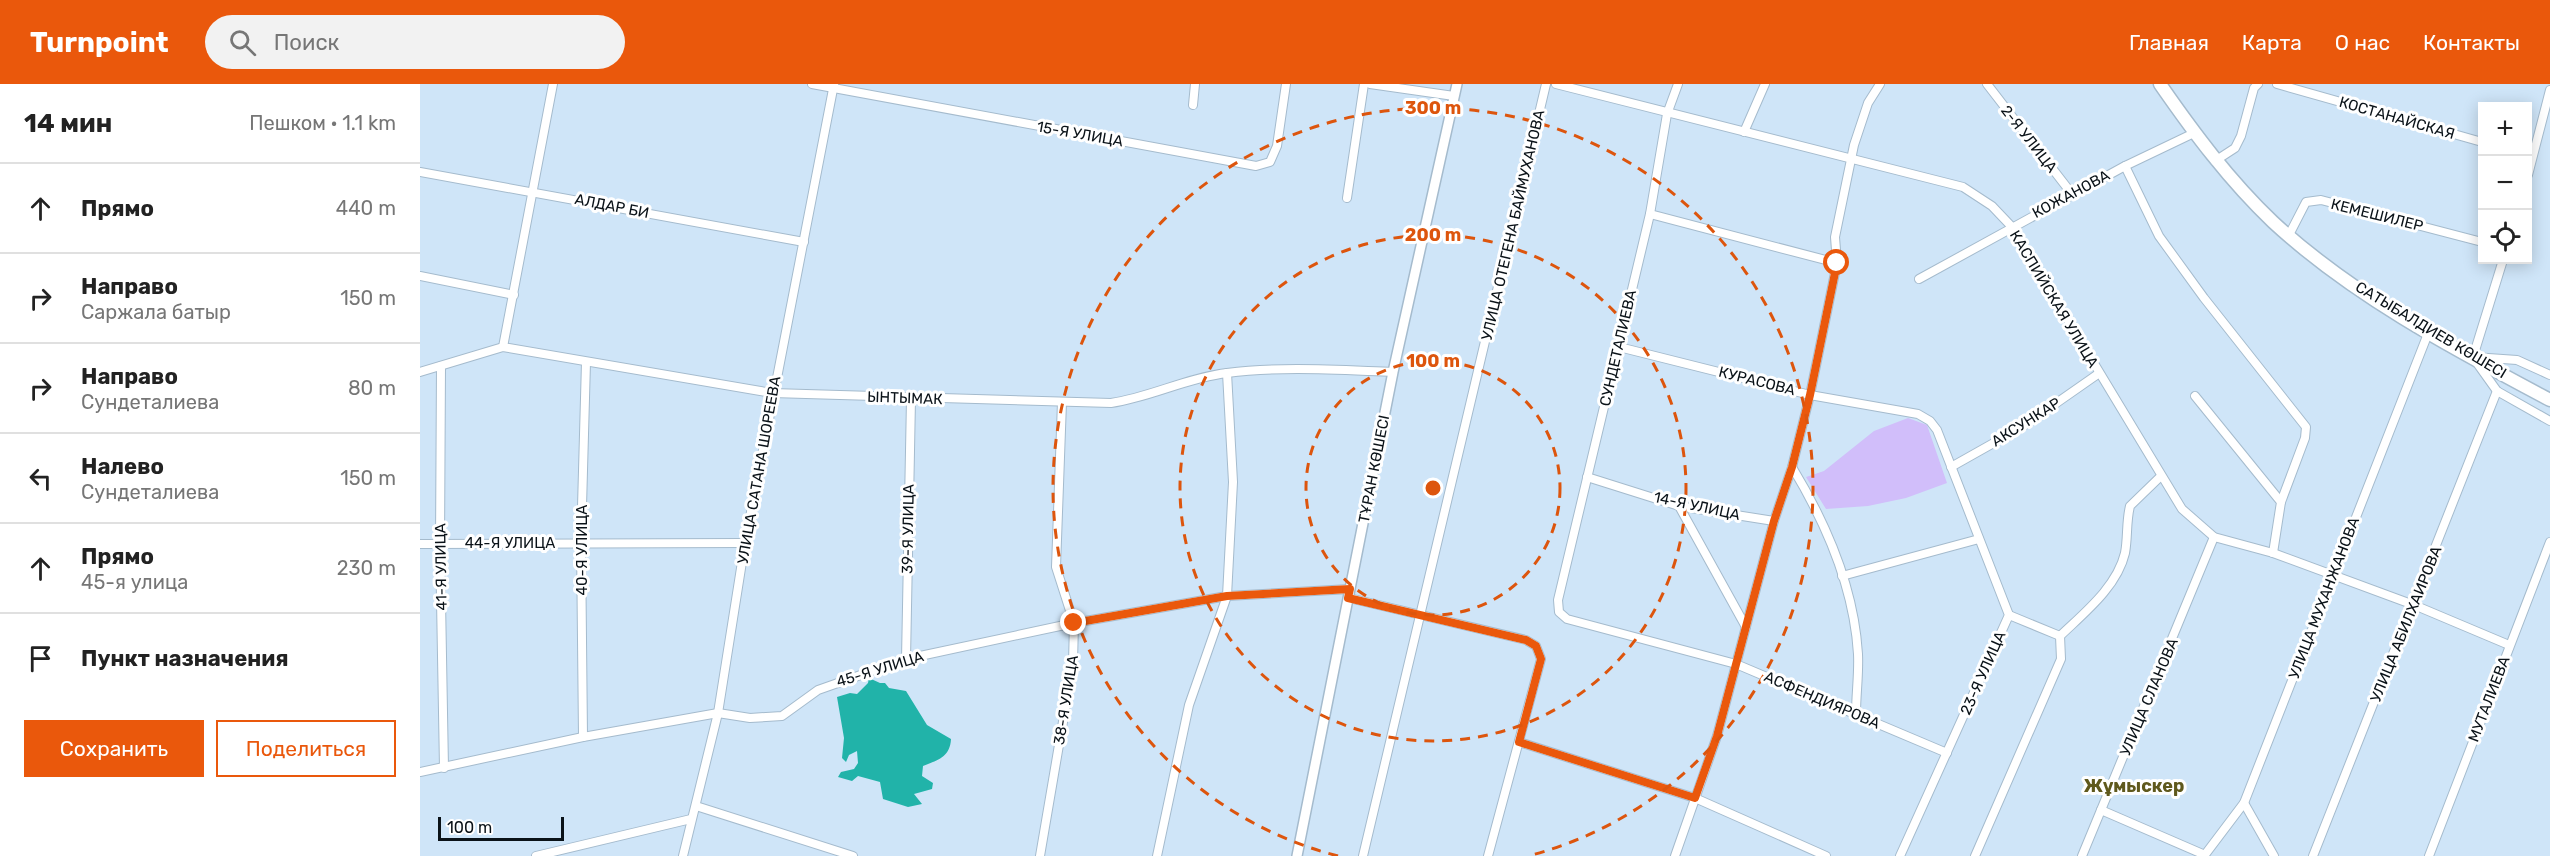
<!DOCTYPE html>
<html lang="ru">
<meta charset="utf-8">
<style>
:root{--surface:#fff;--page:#f2f2f2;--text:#222;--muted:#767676;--line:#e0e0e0;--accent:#ea580c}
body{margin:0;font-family:Rubik,sans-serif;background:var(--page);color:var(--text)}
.controls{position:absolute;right:18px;top:18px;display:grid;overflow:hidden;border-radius:0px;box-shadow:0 3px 15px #0003}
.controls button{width:54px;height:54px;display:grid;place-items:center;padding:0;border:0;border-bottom:2px solid var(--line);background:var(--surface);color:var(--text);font:30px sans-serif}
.scale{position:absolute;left:18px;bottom:15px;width:126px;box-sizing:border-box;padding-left:6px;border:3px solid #0a1218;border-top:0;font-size:16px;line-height:21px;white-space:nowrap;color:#0a1218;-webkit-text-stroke:4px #fff;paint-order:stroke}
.stop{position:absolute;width:18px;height:18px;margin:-14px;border:4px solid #ea580c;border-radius:50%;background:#fff}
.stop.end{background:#ea580c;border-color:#fff;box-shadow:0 2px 6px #0008}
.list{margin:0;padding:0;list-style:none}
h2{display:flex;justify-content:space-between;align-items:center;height:78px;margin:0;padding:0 24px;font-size:26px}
h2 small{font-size:20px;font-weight:400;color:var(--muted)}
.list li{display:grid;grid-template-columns:39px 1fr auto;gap:18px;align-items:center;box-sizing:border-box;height:90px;padding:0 24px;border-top:2px solid var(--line)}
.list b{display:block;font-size:22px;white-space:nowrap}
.list p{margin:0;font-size:20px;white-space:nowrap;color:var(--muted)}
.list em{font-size:20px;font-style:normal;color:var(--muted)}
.actions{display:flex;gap:12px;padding:18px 24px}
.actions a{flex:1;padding:14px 0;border:2px solid var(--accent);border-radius:0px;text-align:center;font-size:21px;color:var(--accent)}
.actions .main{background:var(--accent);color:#fff}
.icon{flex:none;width:33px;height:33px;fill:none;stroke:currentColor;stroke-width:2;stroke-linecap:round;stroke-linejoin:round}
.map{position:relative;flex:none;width:2130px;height:772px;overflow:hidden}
header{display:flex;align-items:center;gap:36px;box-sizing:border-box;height:84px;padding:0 30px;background:var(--accent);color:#fff}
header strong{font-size:28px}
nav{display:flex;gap:33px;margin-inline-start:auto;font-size:21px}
.search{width:420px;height:54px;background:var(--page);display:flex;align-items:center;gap:15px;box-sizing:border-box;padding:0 21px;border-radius:33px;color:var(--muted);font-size:22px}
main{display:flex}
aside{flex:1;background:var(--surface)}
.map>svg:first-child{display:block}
.green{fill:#d1befa}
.water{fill:#21b3a9}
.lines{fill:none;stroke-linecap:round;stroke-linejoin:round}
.minor-casing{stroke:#a5bbcd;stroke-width:10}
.tertiary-casing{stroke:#a5bbcd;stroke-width:12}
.primary-casing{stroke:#a5bbcd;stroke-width:15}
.minor{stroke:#fff;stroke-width:8}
.tertiary{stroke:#fff;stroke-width:9}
.primary{stroke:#fff;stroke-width:12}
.route{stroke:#ea580c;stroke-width:8}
.ring{fill:none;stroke:#dd550d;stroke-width:3;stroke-dasharray:10 8}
.labels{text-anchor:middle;stroke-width:6;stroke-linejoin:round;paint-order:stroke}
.street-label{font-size:15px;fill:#0a1218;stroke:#fff}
.quarter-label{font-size:18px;font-weight:bold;fill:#5f591d;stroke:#fff}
.centre{fill:#dd550d;stroke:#fff;stroke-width:3}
.ring-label{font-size:18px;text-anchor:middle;font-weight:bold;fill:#dd550d;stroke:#fff;stroke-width:6;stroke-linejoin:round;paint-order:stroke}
</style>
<header>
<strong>Turnpoint</strong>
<div class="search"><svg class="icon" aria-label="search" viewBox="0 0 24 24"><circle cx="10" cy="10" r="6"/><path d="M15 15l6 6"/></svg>Поиск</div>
<nav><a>Главная</a><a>Карта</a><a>О нас</a><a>Контакты</a></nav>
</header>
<main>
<aside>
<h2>14 мин<small>Пешком · 1.1 km</small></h2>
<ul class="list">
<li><svg class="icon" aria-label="ahead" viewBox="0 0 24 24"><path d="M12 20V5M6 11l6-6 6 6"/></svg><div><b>Прямо</b></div><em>440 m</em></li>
<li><svg class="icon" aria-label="right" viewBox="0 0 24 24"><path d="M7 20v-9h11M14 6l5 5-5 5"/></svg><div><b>Направо</b><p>Саржала батыр</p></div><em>150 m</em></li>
<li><svg class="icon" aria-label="right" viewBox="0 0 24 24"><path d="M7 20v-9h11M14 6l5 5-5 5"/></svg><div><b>Направо</b><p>Сундеталиева</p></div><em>80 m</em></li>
<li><svg class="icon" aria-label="left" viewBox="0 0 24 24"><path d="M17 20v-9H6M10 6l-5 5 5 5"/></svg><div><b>Налево</b><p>Сундеталиева</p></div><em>150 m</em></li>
<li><svg class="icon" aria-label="ahead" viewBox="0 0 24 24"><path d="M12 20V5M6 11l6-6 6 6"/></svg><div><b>Прямо</b><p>45-я улица</p></div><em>230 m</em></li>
<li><svg class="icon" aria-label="arrive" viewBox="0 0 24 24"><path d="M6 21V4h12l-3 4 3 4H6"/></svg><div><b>Пункт назначения</b></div></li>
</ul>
<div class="actions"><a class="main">Сохранить</a><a>Поделиться</a></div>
</aside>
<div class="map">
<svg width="2130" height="772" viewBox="0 0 2130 772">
<rect width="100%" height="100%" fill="#cfe5f8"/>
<path class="green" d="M1488 334 1507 341 1527 399 1486 414 1448 422 1406 425 1386 393 1404 387 1454 347Z"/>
<path class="water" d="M449 594 460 599H465L469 604 486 607 507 641 531 655C530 674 517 676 503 682L502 692 513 699 512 705 494 710 502 720 488 723 463 715 460 698 438 692 432 697 418 693 421 688 434 685 438 679 437 667 429 671 426 678 422 674 424 654 417 613 430 609 437 610 448 599Z"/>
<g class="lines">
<g class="minor-casing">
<g id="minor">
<path d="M392 0 836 82 850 78 857 62 866 0"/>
<path d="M950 0 1034 12"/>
<path d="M1136 0 1543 103 1572 122 1591 142 1762 425 1794 453 1853 469 1994 521 2089 561"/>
<path d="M1258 0 1247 30 1230 130 1138 516 1139 528 1147 535 1316 580 1527 669"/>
<path d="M1567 0 1652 110"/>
<path d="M1857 0 2062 58"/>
<path d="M773 21 775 0"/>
<path d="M1324 48 1345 0"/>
<path d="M1795 77 1815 64 1821 52 1834 4 1838 0"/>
<path d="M1705 82 1739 152 1784 214 1886 343 1885 354 1861 418"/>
<path d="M0 88 384 158"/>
<path d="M2108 91 2130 6"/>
<path d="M927 114 944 0"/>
<path d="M1230 130 1417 179"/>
<path d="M1869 151 1886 118 1901 116 2062 158"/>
<path d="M0 192 94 211"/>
<path d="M1499 195 1705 82 1774 49"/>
<path d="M83 263 133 0"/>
<path d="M1199 263 1390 311 1498 330 1510 337 1517 346 1589 531 1480 772"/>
<path d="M2053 273 2083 176"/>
<path d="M2054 273 2097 276 2130 291"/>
<path d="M2057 279 2077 307 2130 337"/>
<path d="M21 282 20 460 24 684"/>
<path d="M0 288 83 263 352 309 691 319C731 313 766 294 807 289 862 282 918 286 973 288"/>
<path d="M1775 312 1861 418 1853 469"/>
<path d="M1372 383C1406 439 1434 503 1438 570 1439 590 1436 610 1436 630"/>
<path d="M1531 383 1602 343 1678 290"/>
<path d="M1167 393 1259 422 1354 437"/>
<path d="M1259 422 1326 543"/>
<path d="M0 460 325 459"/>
<path d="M1422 492 1559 455"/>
<path d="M929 514 1106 556 1116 562 1121 575 1068 772"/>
<path d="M1589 531 1640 552C1664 529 1697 503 1705 469 1708 453 1706 438 1710 422L1741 392"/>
<path d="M486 575 491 315"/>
<path d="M163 653 161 459 166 278"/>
<path d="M1099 658 1275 714 1406 772"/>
<path d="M0 688 163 653 298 629 330 634 362 632 398 606 486 575 654 539 807 512 930 505"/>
<path d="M1824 719 1854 772"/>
<path d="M276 722 433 772"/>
<path d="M1681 726 1785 771"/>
<path d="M116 772 271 735"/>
<path d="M263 772 298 629 325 459 414 0"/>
<path d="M620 772 653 579 654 539 636 483 642 318"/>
<path d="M737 772 769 621 807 512 813 398 807 289"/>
<path d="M943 772 1126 0"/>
<path d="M1255 772 1297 652 1354 437 1372 383 1390 311 1417 179 1415 153 1434 61 1448 19 1460 0"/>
<path d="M1555 772 1641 575 1640 552"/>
<path d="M1662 772 1794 453"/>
<path d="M1784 772 1824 719 2009 247"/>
<path d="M1893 772 2077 307"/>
<path d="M2009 772 2130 458"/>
</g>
</g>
<g class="tertiary-casing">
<path id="tertiary" d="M877 772 973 288 1037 0"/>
</g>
<g class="primary-casing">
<path id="primary" d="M1740 0C1774 49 1809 96 1853 138 1933 212 2034 265 2130 316"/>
</g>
<use href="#minor" class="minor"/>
<use href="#tertiary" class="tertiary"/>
<use href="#primary" class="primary"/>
</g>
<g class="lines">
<path class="route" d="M654 539 807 512 930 505 928 514 1106 556 1116 562 1121 575 1099 658 1275 714 1297 652 1354 437 1372 383 1390 311 1417 179"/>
</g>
<g class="ring">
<circle cx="1013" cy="404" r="127"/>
<circle cx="1013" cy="404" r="253"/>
<path d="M918 772A380 380 0 1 1 1108 772"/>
</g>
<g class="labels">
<g class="street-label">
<text transform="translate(1977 34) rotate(16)" y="5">КОСТАНАЙСКАЯ</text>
<text transform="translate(660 50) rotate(10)" y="5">15-Я УЛИЦА</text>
<text transform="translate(1609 55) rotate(52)" y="5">2-Я УЛИЦА</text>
<text transform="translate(1651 110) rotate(-28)" y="5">КОЖАНОВА</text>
<text transform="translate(192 122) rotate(11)" y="5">АЛДАР БИ</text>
<text transform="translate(1957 131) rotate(14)" y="5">КЕМЕШИЛЕР</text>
<text transform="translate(1093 141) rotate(-77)" y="5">УЛИЦА ОТЕГЕНА БАЙМУХАНОВА</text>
<text transform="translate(1634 215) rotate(59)" y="5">КАСПИЙСКАЯ УЛИЦА</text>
<text transform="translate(2011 246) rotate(31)" y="5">САТЫБАЛДИЕВ КӨШЕСІ</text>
<text transform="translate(1198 264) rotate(-77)" y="5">СУНДЕТАЛИЕВА</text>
<text transform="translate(1337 297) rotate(14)" y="5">КУРАСОВА</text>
<text transform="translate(485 314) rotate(2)" y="5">ЫНТЫМАК</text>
<text transform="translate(1606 338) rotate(-32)" y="5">АКСУНКАР</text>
<text transform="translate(954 385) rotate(-79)" y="5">ТҰРАН КӨШЕСІ</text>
<text transform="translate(339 386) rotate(-80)" y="5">УЛИЦА САТАНА ШОРЕЕВА</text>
<text transform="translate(1277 422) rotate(12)" y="5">14-Я УЛИЦА</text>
<text transform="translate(488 445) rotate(-89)" y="5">39-Я УЛИЦА</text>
<text x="90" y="464">44-Я УЛИЦА</text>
<text transform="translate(162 466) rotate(-90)" y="5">40-Я УЛИЦА</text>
<text transform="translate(21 483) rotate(-91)" y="5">41-Я УЛИЦА</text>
<text transform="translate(1904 514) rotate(-69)" y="5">УЛИЦА МУХАНЖАНОВА</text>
<text transform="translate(1986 540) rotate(-68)" y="5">УЛИЦА АБИЛХАИРОВА</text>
<text transform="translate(460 585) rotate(-17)" y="5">45-Я УЛИЦА</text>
<text transform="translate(1563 589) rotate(-66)" y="5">23-Я УЛИЦА</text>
<text transform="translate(1729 613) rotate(-67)" y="5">УЛИЦА СЛАНОВА</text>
<text transform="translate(2069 615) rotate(-69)" y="5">МУТАЛИЕВА</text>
<text transform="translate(646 616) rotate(-81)" y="5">38-Я УЛИЦА</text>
<text transform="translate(1402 616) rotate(23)" y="5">АСФЕНДИЯРОВА</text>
</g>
<g class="quarter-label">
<text x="1714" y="708">Жұмыскер</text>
</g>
</g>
<circle cx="1013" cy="404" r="9" class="centre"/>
<g class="ring-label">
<text x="1013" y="30">300 m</text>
<text x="1013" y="157">200 m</text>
<text x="1013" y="283">100 m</text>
</g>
</svg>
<div class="controls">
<button>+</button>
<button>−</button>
<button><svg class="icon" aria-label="locate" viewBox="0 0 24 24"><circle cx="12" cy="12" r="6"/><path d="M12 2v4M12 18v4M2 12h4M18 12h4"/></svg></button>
</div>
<div class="scale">100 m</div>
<div class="stop" style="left:1417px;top:179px"></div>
<div class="stop end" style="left:654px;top:539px"></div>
</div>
</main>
